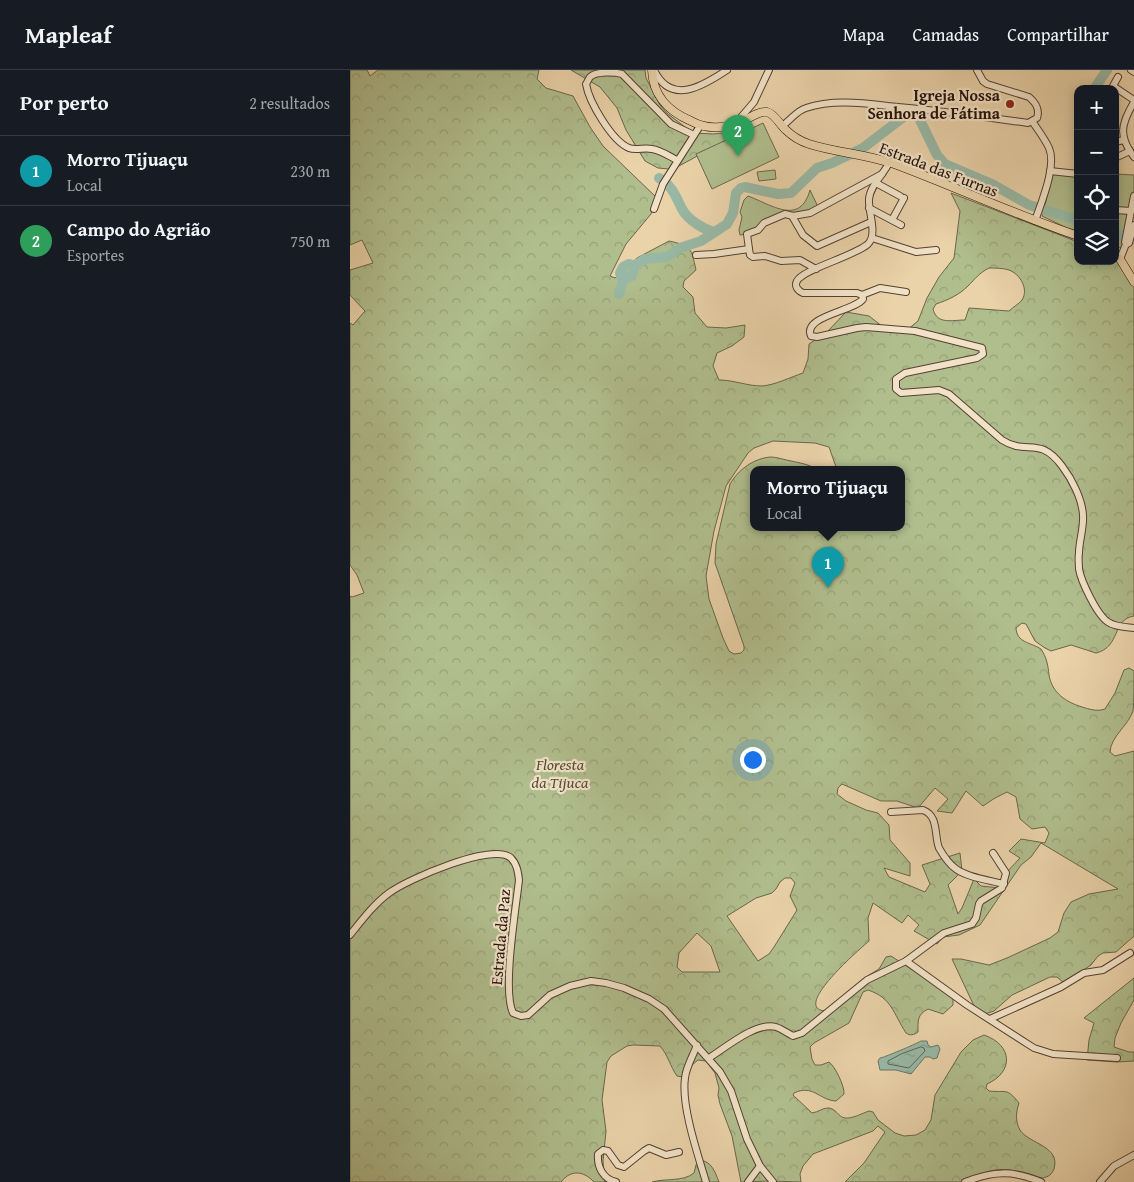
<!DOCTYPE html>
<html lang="pt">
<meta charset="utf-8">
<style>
:root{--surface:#171b24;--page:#242831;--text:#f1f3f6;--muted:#9ea1a6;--line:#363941;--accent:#db2777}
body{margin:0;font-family:"Gentium Book Plus",serif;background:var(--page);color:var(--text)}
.controls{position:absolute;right:15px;top:15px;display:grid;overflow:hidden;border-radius:10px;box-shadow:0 2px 12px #0003}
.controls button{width:45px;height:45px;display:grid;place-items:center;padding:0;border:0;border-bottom:1px solid var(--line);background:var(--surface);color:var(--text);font:25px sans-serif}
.you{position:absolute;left:402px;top:689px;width:18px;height:18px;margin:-12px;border:4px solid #fff;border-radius:50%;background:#1a73e8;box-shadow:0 0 0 8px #1a73e833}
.badge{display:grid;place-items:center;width:32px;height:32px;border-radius:50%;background:var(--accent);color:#fff;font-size:16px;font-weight:700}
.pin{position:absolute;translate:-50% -41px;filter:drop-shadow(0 1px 2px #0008)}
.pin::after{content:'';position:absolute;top:26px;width:18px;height:15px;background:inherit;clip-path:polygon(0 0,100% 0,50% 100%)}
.popup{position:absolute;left:400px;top:396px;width:155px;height:65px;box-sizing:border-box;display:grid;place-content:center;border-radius:10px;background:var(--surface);filter:drop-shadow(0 1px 4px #0005);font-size:16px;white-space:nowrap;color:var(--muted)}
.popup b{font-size:19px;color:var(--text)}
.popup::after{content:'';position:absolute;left:50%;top:100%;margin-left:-10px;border:10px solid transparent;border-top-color:var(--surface)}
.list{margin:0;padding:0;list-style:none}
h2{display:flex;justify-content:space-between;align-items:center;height:65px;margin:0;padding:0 20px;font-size:21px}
h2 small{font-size:16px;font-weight:400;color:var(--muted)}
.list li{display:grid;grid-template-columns:32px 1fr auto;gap:15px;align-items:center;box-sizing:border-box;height:70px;padding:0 20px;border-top:1px solid var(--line)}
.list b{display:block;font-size:19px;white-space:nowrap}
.list p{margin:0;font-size:16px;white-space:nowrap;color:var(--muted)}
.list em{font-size:16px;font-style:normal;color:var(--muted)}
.icon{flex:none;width:28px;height:28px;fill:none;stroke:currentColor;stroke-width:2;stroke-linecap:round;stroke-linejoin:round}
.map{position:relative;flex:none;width:784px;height:1112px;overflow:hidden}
header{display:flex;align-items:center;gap:30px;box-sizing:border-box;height:70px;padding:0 25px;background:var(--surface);border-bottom:1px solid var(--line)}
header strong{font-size:24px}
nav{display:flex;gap:28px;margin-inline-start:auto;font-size:18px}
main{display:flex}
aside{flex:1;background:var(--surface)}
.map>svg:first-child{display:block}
.forest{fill:url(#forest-crowns);stroke:#6a664b;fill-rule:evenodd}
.green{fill:#b0bd8d;stroke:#6a664b}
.water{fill:url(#water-ripples);stroke:#6a7567}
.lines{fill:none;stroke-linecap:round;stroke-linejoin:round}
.shore{stroke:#5e6457;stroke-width:1}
.river{stroke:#98b8a5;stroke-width:10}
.minor-casing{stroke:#564031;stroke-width:8}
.major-casing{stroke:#251009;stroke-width:9}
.minor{stroke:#f1e2c7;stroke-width:6}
.major{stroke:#ead2a9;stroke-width:8}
.poi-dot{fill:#8f2418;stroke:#f1e2c7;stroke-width:2}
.labels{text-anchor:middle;stroke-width:4.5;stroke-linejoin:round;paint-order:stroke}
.poi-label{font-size:16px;font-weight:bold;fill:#251009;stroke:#f1e2c7;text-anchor:end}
.street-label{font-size:16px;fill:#251009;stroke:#f1e2c7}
.park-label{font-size:16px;font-style:italic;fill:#564d37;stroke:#f1e2c7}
</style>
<header>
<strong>Mapleaf</strong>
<nav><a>Mapa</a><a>Camadas</a><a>Compartilhar</a></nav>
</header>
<main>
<aside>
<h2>Por perto<small>2 resultados</small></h2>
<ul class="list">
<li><span class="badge" style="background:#0f9aa8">1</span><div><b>Morro Tijuaçu</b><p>Local</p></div><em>230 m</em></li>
<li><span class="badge" style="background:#2e9e5b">2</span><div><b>Campo do Agrião</b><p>Esportes</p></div><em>750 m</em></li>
</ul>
</aside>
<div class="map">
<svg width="784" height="1112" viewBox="0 0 784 1112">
<defs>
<pattern id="forest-crowns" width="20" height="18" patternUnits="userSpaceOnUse" patternTransform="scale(1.25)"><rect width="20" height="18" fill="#b0bd8d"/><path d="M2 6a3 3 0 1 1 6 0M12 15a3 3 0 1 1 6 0" fill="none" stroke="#97a178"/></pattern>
<pattern id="water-ripples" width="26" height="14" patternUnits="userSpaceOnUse" patternTransform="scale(1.25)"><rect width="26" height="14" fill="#98b8a5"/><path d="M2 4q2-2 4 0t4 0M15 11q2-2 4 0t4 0" fill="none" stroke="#839d8d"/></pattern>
</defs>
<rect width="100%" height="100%" fill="#ead2a9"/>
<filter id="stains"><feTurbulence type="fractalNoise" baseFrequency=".004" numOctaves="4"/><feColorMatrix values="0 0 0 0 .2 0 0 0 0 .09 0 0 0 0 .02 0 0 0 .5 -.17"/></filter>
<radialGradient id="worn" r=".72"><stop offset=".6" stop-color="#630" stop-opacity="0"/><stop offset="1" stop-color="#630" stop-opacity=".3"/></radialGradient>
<g class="forest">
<path d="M0 0H17L20 6 28 0H189L187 9 196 18 223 26 240 57 253 76 307 128 301 144 276 174 260 206 265 208 287 188 319 171C342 176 341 178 346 200L334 211 333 217 343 227 345 243 357 257 376 258 395 255 394 267 382 276 367 283 363 296 369 310C384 310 397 316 412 316 425 315 441 307 453 303L458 289 459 274 477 262 496 242 519 246 537 260H557L568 251 577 228 589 207 604 188 610 141 601 123 728 172V191H765V186L784 211V546C762 549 771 577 746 583L721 575 701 581 695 578 685 571 676 554 672 553 666 558C667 573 680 572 691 579 697 588 698 596 699 605 702 623 716 632 732 637 739 639 747 642 755 639L765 623 774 600 779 598 784 601C784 611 784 632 783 641 778 656 761 666 760 682L765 686 784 681V866L766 882 753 883 748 886 741 895 714 913 707 907H700L662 925 644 941 635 944 625 938 602 889H611L639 895 657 888 700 868 708 862 714 843 721 832 739 824 768 819 691 773 681 787 671 795 630 855 609 865 593 867 587 874 564 861 569 855 558 845 552 853 523 833 518 848 519 871C511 878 441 938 475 941L514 908 529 899 536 887 541 886 603 926V935L593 944 578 939C567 945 568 950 568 962 564 965 560 966 556 963 543 943 542 928 518 920L513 922 499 953 464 973 460 977 462 989 465 995H471L479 992C485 996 495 1017 494 1024L486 1031C469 1030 463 1014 444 1023L443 1025 462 1043C469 1042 472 1038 478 1038 486 1038 488 1047 495 1048 502 1049 513 1043 519 1041L523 1042 528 1050 545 1063 554 1066 566 1065 575 1060 581 1050 585 1025 611 982 623 970 634 965C663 975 664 1002 637 1014L636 1018 639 1021C657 1023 656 1017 669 1033 666 1042 665 1051 670 1060 679 1074 711 1076 704 1099 702 1104 699 1107 692 1108 657 1098 648 1094 613 1112H495L514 1093 535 1062 528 1056 523 1061 463 1084 453 1096 450 1104 451 1112 420 1111 391 1112 382 1066 370 1034 368 1025 369 1018 365 1003 356 991 348 990 342 995 333 1007 327 1006C320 996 318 985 310 976L283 975 277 976 261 986 257 992 252 1030 256 1061 253 1091 255 1112H244C234 1101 221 1099 211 1112H0V526L2 527 14 523 7 505 0 495V253L3 255 15 241 0 225V200L23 193 12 170 0 175ZM639 198C645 198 653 198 659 200 670 204 679 219 672 230 669 234 663 237 659 241L619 238 615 250C602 250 587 255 583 239L586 234C598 230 609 225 618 216 625 209 629 203 639 198ZM423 371 465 373 479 377 486 397 484 399H552V457H404V399H466C458 394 450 393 441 391 435 390 427 387 421 387 404 388 388 400 380 414L366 474 365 493 394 576V580L391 583 384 584 379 581 373 568 359 529 356 506 364 461 376 416 398 383 404 378ZM492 714 531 731H547L568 738 585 718 598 729 587 741 602 743 616 721 633 736 645 728 657 722 666 727 670 749 682 759 695 757 699 763 695 773 671 769 659 781 670 788 655 804 651 818 631 816 624 809 612 838 608 844 598 815 612 801 610 783 572 795 580 814 575 822 539 807 534 798 560 806V793L540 770 539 755 528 743 516 740 496 731 487 724 488 718ZM435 808H441L445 813 440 826 447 840 424 877 419 884 408 891 377 846 406 828 422 823 426 819 430 812ZM347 863 361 876 370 902H332L327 897 329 883Z"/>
<path d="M221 0H295L296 8 310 35 318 44 343 63 363 64 382 62 391 58 397 59 329 96 319 99 308 98 295 91 276 60 267 38 250 17Z"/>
<path d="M784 908V930L771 953 765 968 764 977 779 982H784V991L767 992 737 990 739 970 744 953 734 948Z"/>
<path d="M349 1090C362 1091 365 1102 369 1112H302C316 1108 333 1112 344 1103L346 1095Z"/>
</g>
<g class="green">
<path d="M413 53 429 87 362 119 346 84Z"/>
<path d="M425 100 426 109 409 111 407 102Z"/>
<path d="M703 104 728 107V161L717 158 692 146Z"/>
<path d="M765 104 784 105V120L772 178 765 177Z"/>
<path d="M460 120 469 139 438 144 397 164 390 165 389 160 392 147 390 142 394 130 398 126C422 135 450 156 460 120Z"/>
</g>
<path class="water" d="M571 971H577L578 975 581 977 588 975 590 979 587 988 583 989 580 987H575L561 1004 546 1000H530L528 991 530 988C533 988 566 974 571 971Z"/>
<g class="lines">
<path class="shore" d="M571 977 574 978 575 981 559 998 538 994V991L551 984Z"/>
<g class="river">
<path d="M744 19 757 0"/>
<path d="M309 108C322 115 326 127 332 139 338 150 353 159 364 162"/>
<path d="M765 163 784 169"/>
<path d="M273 210 270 203 273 197 279 194 284 196"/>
<path d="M269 224 273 210C280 207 285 205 284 196L295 189 317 187 330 178 351 171 377 154 383 143 386 123 391 118 395 117 428 124 441 123 467 98 482 93 513 78 556 45H563L569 48 587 85 595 94 642 114 679 135 728 150"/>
</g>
<g class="minor-casing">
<g id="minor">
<path d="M304 0C321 36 353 16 377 0"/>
<path d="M781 0 784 2"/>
<path d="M768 7 763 16 784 30"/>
<path d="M784 32C771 54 768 66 784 87"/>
<path d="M682 51C688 60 695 69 699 78 707 96 691 133 685 151"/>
<path d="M386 53 404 32 419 0"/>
<path d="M432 56C441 50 446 41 456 38 485 28 519 34 548 37 592 41 635 47 678 53L687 48C690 39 686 33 679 27L637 14 633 11 627 0"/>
<path d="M765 72 774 70"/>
<path d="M765 88 780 81"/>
<path d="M327 90C319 86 310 80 302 79 294 77 286 81 279 78 262 71 239 32 236 14 237 13 239 8 240 7 246 1 265 2 272 4L321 54 344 65"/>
<path d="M539 93C533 105 520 116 519 129 518 142 528 164 518 174 505 186 453 199 447 211 444 216 448 221 453 223H507L512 225 513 229C505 241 452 246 461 266L467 267 507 258 516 257 565 261 632 278 633 284 627 288 555 303 546 309V319L551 323 589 320 599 324 652 370C677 386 689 365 712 396 722 409 732 429 733 445 734 458 729 471 729 483 728 488 729 494 729 499 731 511 747 545 758 552 765 557 776 557 784 558"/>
<path d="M700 101 728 104"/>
<path d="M526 113 550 126"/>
<path d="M519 138 551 155"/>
<path d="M304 139 313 114 350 56"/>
<path d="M765 140 781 141"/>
<path d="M442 146 453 165 467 176 521 152"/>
<path d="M542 150 554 128"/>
<path d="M522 168 566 182 586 180"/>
<path d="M777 174 779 173 784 155"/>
<path d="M399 179 397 164 408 160 414 153 435 144 443 146 460 143 532 104"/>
<path d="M346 185 364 184 399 179 400 185 403 187 415 186 431 191 450 190 466 199"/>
<path d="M770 189 776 174 775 172 784 126"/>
<path d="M512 225 530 218 556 222"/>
<path d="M541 742 573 740C589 746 584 765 589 778 593 785 599 794 606 799 619 808 639 810 654 814"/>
<path d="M0 865C12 850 24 834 39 823 58 809 143 772 161 788 167 794 168 802 169 810 166 838 152 920 163 943L171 946 178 945 200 925 220 916 241 911 256 913 274 918 299 929 314 939 370 1002 381 1021 397 1069 410 1096 423 1112"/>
<path d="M556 891 617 935 684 978 703 984 767 988"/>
<path d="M640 949 711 917 734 903 753 900 780 883"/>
<path d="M347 975C343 986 336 997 335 1008 331 1036 348 1085 356 1112"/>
<path d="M359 988C375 978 407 951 426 957 432 959 437 963 443 966L452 963 517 910 556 891 594 863 622 854 626 848 629 834 631 831 652 818 656 803 643 783"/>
<path d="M266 1112C253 1109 247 1097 248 1084L253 1080 258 1081 268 1095 274 1097 294 1081 299 1078 316 1085 329 1082"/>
<path d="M398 1112 410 1096"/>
<path d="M615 1112C643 1101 663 1100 691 1112"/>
<path d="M750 1112 764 1096 784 1085"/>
</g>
</g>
<g class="major-casing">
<g id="major">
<path d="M302 0C303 26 318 41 341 51 361 62 379 57 399 48 404 45 410 41 417 42 425 44 430 55 436 60 442 66 450 71 459 74 487 83 518 84 547 95 608 118 666 145 728 166"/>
<path d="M765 185 770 189 784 212"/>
</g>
</g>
<use href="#minor" class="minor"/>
<use href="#major" class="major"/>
</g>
<circle class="poi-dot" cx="660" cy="34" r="5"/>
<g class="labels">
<g class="poi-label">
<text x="650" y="31">Igreja Nossa<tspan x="650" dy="18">Senhora de Fátima</tspan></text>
</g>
<g class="street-label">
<text transform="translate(589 99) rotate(21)" y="6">Estrada das Furnas</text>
<text transform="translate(150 867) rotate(-85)" y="6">Estrada da Paz</text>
</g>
<g class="park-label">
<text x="210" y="700">Floresta<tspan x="210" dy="18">da Tijuca</tspan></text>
</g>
</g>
<rect width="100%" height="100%" filter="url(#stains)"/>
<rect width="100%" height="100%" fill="url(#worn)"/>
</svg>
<div class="controls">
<button>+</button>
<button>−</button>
<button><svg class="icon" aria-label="locate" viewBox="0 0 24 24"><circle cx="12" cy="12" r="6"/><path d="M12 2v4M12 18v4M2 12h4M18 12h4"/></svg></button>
<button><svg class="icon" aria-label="layers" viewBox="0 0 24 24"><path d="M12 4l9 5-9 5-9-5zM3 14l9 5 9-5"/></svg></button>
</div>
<div class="you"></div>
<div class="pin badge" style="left:478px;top:518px;background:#0f9aa8">1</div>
<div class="popup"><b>Morro Tijuaçu</b>Local</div>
<div class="pin badge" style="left:388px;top:86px;background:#2e9e5b">2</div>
</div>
</main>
